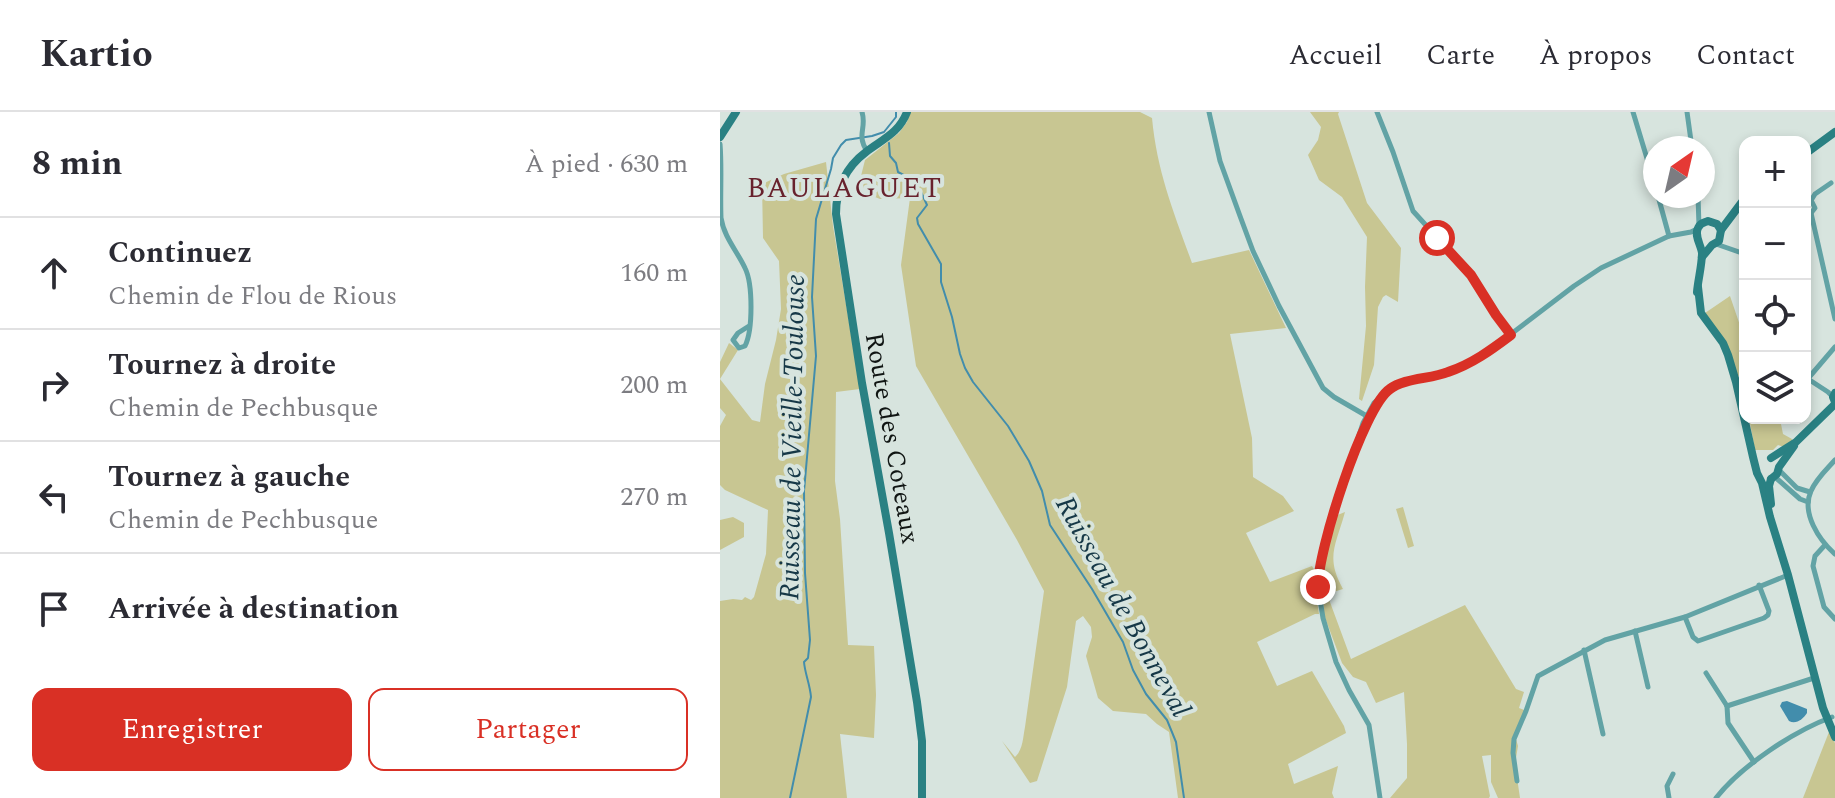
<!DOCTYPE html>
<html lang="fr">
<meta charset="utf-8">
<style>
:root{--surface:#fff;--page:#f7f7f7;--text:#2b2b33;--muted:#7c7c81;--line:#e1e1e2;--accent:#d93025}
body{margin:0;font-family:Spectral,serif;background:var(--page);color:var(--text)}
.controls{position:absolute;right:24px;top:24px;display:grid;overflow:hidden;border-radius:16px;box-shadow:0 4px 12px #0003}
.controls button{width:72px;height:72px;display:grid;place-items:center;padding:0;border:0;border-bottom:2px solid var(--line);background:var(--surface);color:var(--text);font:40px sans-serif}
.compass{position:absolute;left:923px;top:24px;width:72px;height:72px;border-radius:50%;background:var(--surface);box-shadow:0 4px 12px #0003;rotate:34deg}
.stop{position:absolute;width:24px;height:24px;margin:-18px;border:6px solid #d93025;border-radius:50%;background:#fff}
.stop.end{background:#d93025;border-color:#fff;box-shadow:0 2px 8px #0008}
.list{margin:0;padding:0;list-style:none}
h2{display:flex;justify-content:space-between;align-items:center;height:104px;margin:0;padding:0 32px;font-size:34px}
h2 small{font-size:26px;font-weight:400;color:var(--muted)}
.list li{display:grid;grid-template-columns:52px 1fr auto;gap:24px;align-items:center;box-sizing:border-box;height:112px;padding:0 32px;border-top:2px solid var(--line)}
.list b{display:block;font-size:30px;white-space:nowrap}
.list p{margin:0;font-size:26px;white-space:nowrap;color:var(--muted)}
.list em{font-size:26px;font-style:normal;color:var(--muted)}
.actions{display:flex;gap:16px;padding:24px 32px}
.actions a{flex:1;padding:18px 0;border:2px solid var(--accent);border-radius:16px;text-align:center;font-size:28px;color:var(--accent)}
.actions .main{background:var(--accent);color:#fff}
.icon{flex:none;width:44px;height:44px;fill:none;stroke:currentColor;stroke-width:2;stroke-linecap:round;stroke-linejoin:round}
.map{position:relative;flex:none;width:1115px;height:686px;overflow:hidden}
header{display:flex;align-items:center;gap:48px;box-sizing:border-box;height:112px;padding:0 40px;background:var(--surface);border-bottom:2px solid var(--line)}
header strong{font-size:38px}
nav{display:flex;gap:44px;margin-inline-start:auto;font-size:28px}
main{display:flex}
aside{flex:1;background:var(--surface)}
.map>svg:first-child{display:block}
.green{fill:#c8c692}
.water{fill:#428dac}
.lines{fill:none;stroke-linecap:round;stroke-linejoin:round}
.stream{stroke:#428dac;stroke-width:2}
.street{stroke:#62a3a5;stroke-width:5}
.secondary{stroke:#2a8183;stroke-width:8}
.route{stroke:#d93025;stroke-width:10}
.labels{text-anchor:middle;stroke-width:8;stroke-linejoin:round;paint-order:stroke}
.street-label{font-size:26px;fill:#101513;stroke:#d7e4de}
.neighbourhood-label{font-size:28px;letter-spacing:2px;fill:#68222d;stroke:#d7e4de}
.water-label{font-size:28px;font-style:italic;fill:#163847;stroke:#d7e4de}
</style>
<header>
<strong>Kartio</strong>
<nav><a>Accueil</a><a>Carte</a><a>À propos</a><a>Contact</a></nav>
</header>
<main>
<aside>
<h2>8 min<small>À pied · 630 m</small></h2>
<ul class="list">
<li><svg class="icon" aria-label="ahead" viewBox="0 0 24 24"><path d="M12 20V5M6 11l6-6 6 6"/></svg><div><b>Continuez</b><p>Chemin de Flou de Rious</p></div><em>160 m</em></li>
<li><svg class="icon" aria-label="right" viewBox="0 0 24 24"><path d="M7 20v-9h11M14 6l5 5-5 5"/></svg><div><b>Tournez à droite</b><p>Chemin de Pechbusque</p></div><em>200 m</em></li>
<li><svg class="icon" aria-label="left" viewBox="0 0 24 24"><path d="M17 20v-9H6M10 6l-5 5 5 5"/></svg><div><b>Tournez à gauche</b><p>Chemin de Pechbusque</p></div><em>270 m</em></li>
<li><svg class="icon" aria-label="arrive" viewBox="0 0 24 24"><path d="M6 21V4h12l-3 4 3 4H6"/></svg><div><b>Arrivée à destination</b></div></li>
</ul>
<div class="actions"><a class="main">Enregistrer</a><a>Partager</a></div>
</aside>
<div class="map">
<svg width="1115" height="686" viewBox="0 0 1115 686">
<rect width="100%" height="100%" fill="#d7e4de"/>
<g class="green">
<path d="M190 0H420L432 6C437 60 454 101 472 151L529 138 566 216 510 222 532 326 533 365 563 384 574 399 526 421 550 470 592 454 596 461 595 477 599 502H595L537 530 557 574 592 559 624 614 626 621 568 652 574 672 618 654 612 681 614 686H458L449 620 437 612 426 602 393 599 378 586 366 544 372 525 371 515 363 504 356 509 347 575 317 669 310 671 282 629 295 645C303 638 303 625 305 615L324 479 297 428 196 254 181 153 190 86 160 87 145 81 141 64 145 48 179 21 187 10Z"/>
<path d="M590 0H619L618 2 647 91 681 136 678 190 666 183 663 185 658 195 654 253 642 289 639 287 646 214 645 175 647 125 622 85 599 68 588 43 598 28 601 15Z"/>
<path d="M106 50 113 114 140 277 116 280 115 369 120 407 128 533 154 534 156 583 154 626 120 622 127 686H0V489L13 487 22 488 25 485 31 488 34 485 46 442 48 398 5 378 0 373V314L6 303 0 296V250L9 231 18 238 0 267 32 308 40 310 45 272 56 228 61 197 59 149 43 126 42 72 64 62Z"/>
<path d="M1010 184 1025 228V283L1024 274 985 201Z"/>
<path d="M1029 306H1057L1061 312 1063 322 1072 327V330L1064 335 1058 333 1053 338H1035Z"/>
<path d="M683 395 694 434 688 436 676 397Z"/>
<path d="M625 400C616 433 605 445 623 477L607 482 631 547 745 493 796 577 804 580 799 596 807 599 796 627 798 634 795 652 800 686H778L771 670V643L762 644 770 684 769 686H670L687 666V632L684 580 656 591 646 570 633 565 622 551 604 503 602 455 615 404Z"/>
<path d="M13 405 24 411V425L0 438V408Z"/>
<path d="M1109 620 1115 631V686H1083Z"/>
</g>
<path class="water" d="M1067 589 1087 597V601C1083 607 1076 613 1069 609L1060 594 1062 590Z"/>
<g class="lines">
<g class="stream">
<path d="M169 31 170 44 176 51 178 60 191 67 201 80 207 93 197 106 198 112 221 152V170L232 205 240 242 245 256 253 270 288 314 309 349 322 379 330 413 372 477 403 530 413 558 426 582 447 608 456 630 464 686"/>
<path d="M70 686 91 585C90 572 85 562 84 550L88 546 90 528 85 461 84 379 96 244 92 185 96 107 111 57 113 46 121 33 126 28 152 24 164 20 176 5V0"/>
</g>
<g class="street">
<path d="M142 0C147 16 136 23 147 39"/>
<path d="M489 0 500 49 520 104 533 139 559 194 603 276 614 285 645 303 651 304"/>
<path d="M657 0 673 40 693 99 751 163 776 203 791 223"/>
<path d="M913 0 935 73"/>
<path d="M967 0 972 36"/>
<path d="M0 32C2 56 0 81 1 106 4 125 17 139 25 156 33 172 33 218 25 234L19 236 13 228 18 221 29 214"/>
<path d="M938 84 949 124"/>
<path d="M978 84 979 114"/>
<path d="M1090 90 1095 82 1111 71"/>
<path d="M1085 92 1092 90 1095 96 1091 101 1085 98"/>
<path d="M1091 101 1115 207"/>
<path d="M996 132 1025 142"/>
<path d="M1085 265 1108 280 1113 285"/>
<path d="M1085 270 1115 235"/>
<path d="M644 318 656 294"/>
<path d="M1115 348C1107 357 1096 367 1091 379 1081 401 1099 428 1115 442"/>
<path d="M1059 358 1077 376 1090 380"/>
<path d="M1055 365 1080 387 1088 390"/>
<path d="M1105 433 1095 444 1093 454 1104 495 1115 507"/>
<path d="M965 505 973 525 978 529 1044 506 1048 503 1049 499 1039 473"/>
<path d="M915 519 928 575"/>
<path d="M864 538 883 622"/>
<path d="M986 561 1007 594"/>
<path d="M1007 594 1094 566"/>
<path d="M1007 594 1008 611 1034 650"/>
<path d="M797 669 793 641 794 627 806 599 818 564 885 528 965 505 1068 463"/>
<path d="M660 686 649 613 629 578 616 550 603 506 598 475 599 455 605 428 643 311 654 291 674 274 727 261 757 248 854 174 881 156 949 124 971 120 977 117"/>
<path d="M949 686 947 674 953 662"/>
<path d="M996 686C1021 654 1074 619 1112 605"/>
</g>
<g class="secondary">
<path d="M187 0C179 21 163 27 146 40 126 55 116 77 116 102L142 271 169 421 197 590 202 629V686"/>
<path d="M0 25 16 0"/>
<path d="M1085 42 1115 20"/>
<path d="M982 145 992 133 999 129 1001 118 1025 86"/>
<path d="M978 175 981 201 1003 231 1008 243 1016 270 1033 345 1037 361 1042 371 1050 405 1068 463 1103 596 1115 625"/>
<path d="M977 180C978 168 982 153 982 141 981 133 974 124 978 116 980 111 983 111 988 109L997 112 1001 118"/>
<path d="M1115 281 1113 285 1115 290"/>
<path d="M1051 346 1076 330 1115 292"/>
<path d="M1051 367 1049 374 1051 392"/>
<path d="M1051 367 1057 362 1059 355 1074 334"/>
</g>
</g>
<g class="lines">
<path class="route" d="M598 475C597 441 643 295 670 277 684 266 711 267 728 260 752 252 771 238 791 223L776 203 751 163 717 126"/>
</g>
<g class="labels">
<g class="street-label">
<text transform="translate(173 326) rotate(80)" y="9">Route des Coteaux</text>
</g>
<g class="neighbourhood-label">
<text x="125" y="85">BAULAGUET</text>
</g>
<g class="water-label">
<text transform="translate(71 325) rotate(-89)" y="10">Ruisseau de Vieille-Toulouse</text>
<text transform="translate(404 494) rotate(61)" y="10">Ruisseau de Bonneval</text>
</g>
</g>
</svg>
<div class="controls">
<button>+</button>
<button>−</button>
<button><svg class="icon" aria-label="locate" viewBox="0 0 24 24"><circle cx="12" cy="12" r="6"/><path d="M12 2v4M12 18v4M2 12h4M18 12h4"/></svg></button>
<button><svg class="icon" aria-label="layers" viewBox="0 0 24 24"><path d="M12 4l9 5-9 5-9-5zM3 14l9 5 9-5"/></svg></button>
</div>
<svg class="compass" viewBox="-18 -18 36 36"><path d="M0-13l5 13h-10z" fill="#e53935"/><path d="M0 13l5-13h-10z" fill="#7c7c81"/></svg>
<div class="stop" style="left:717px;top:126px"></div>
<div class="stop end" style="left:598px;top:475px"></div>
</div>
</main>
